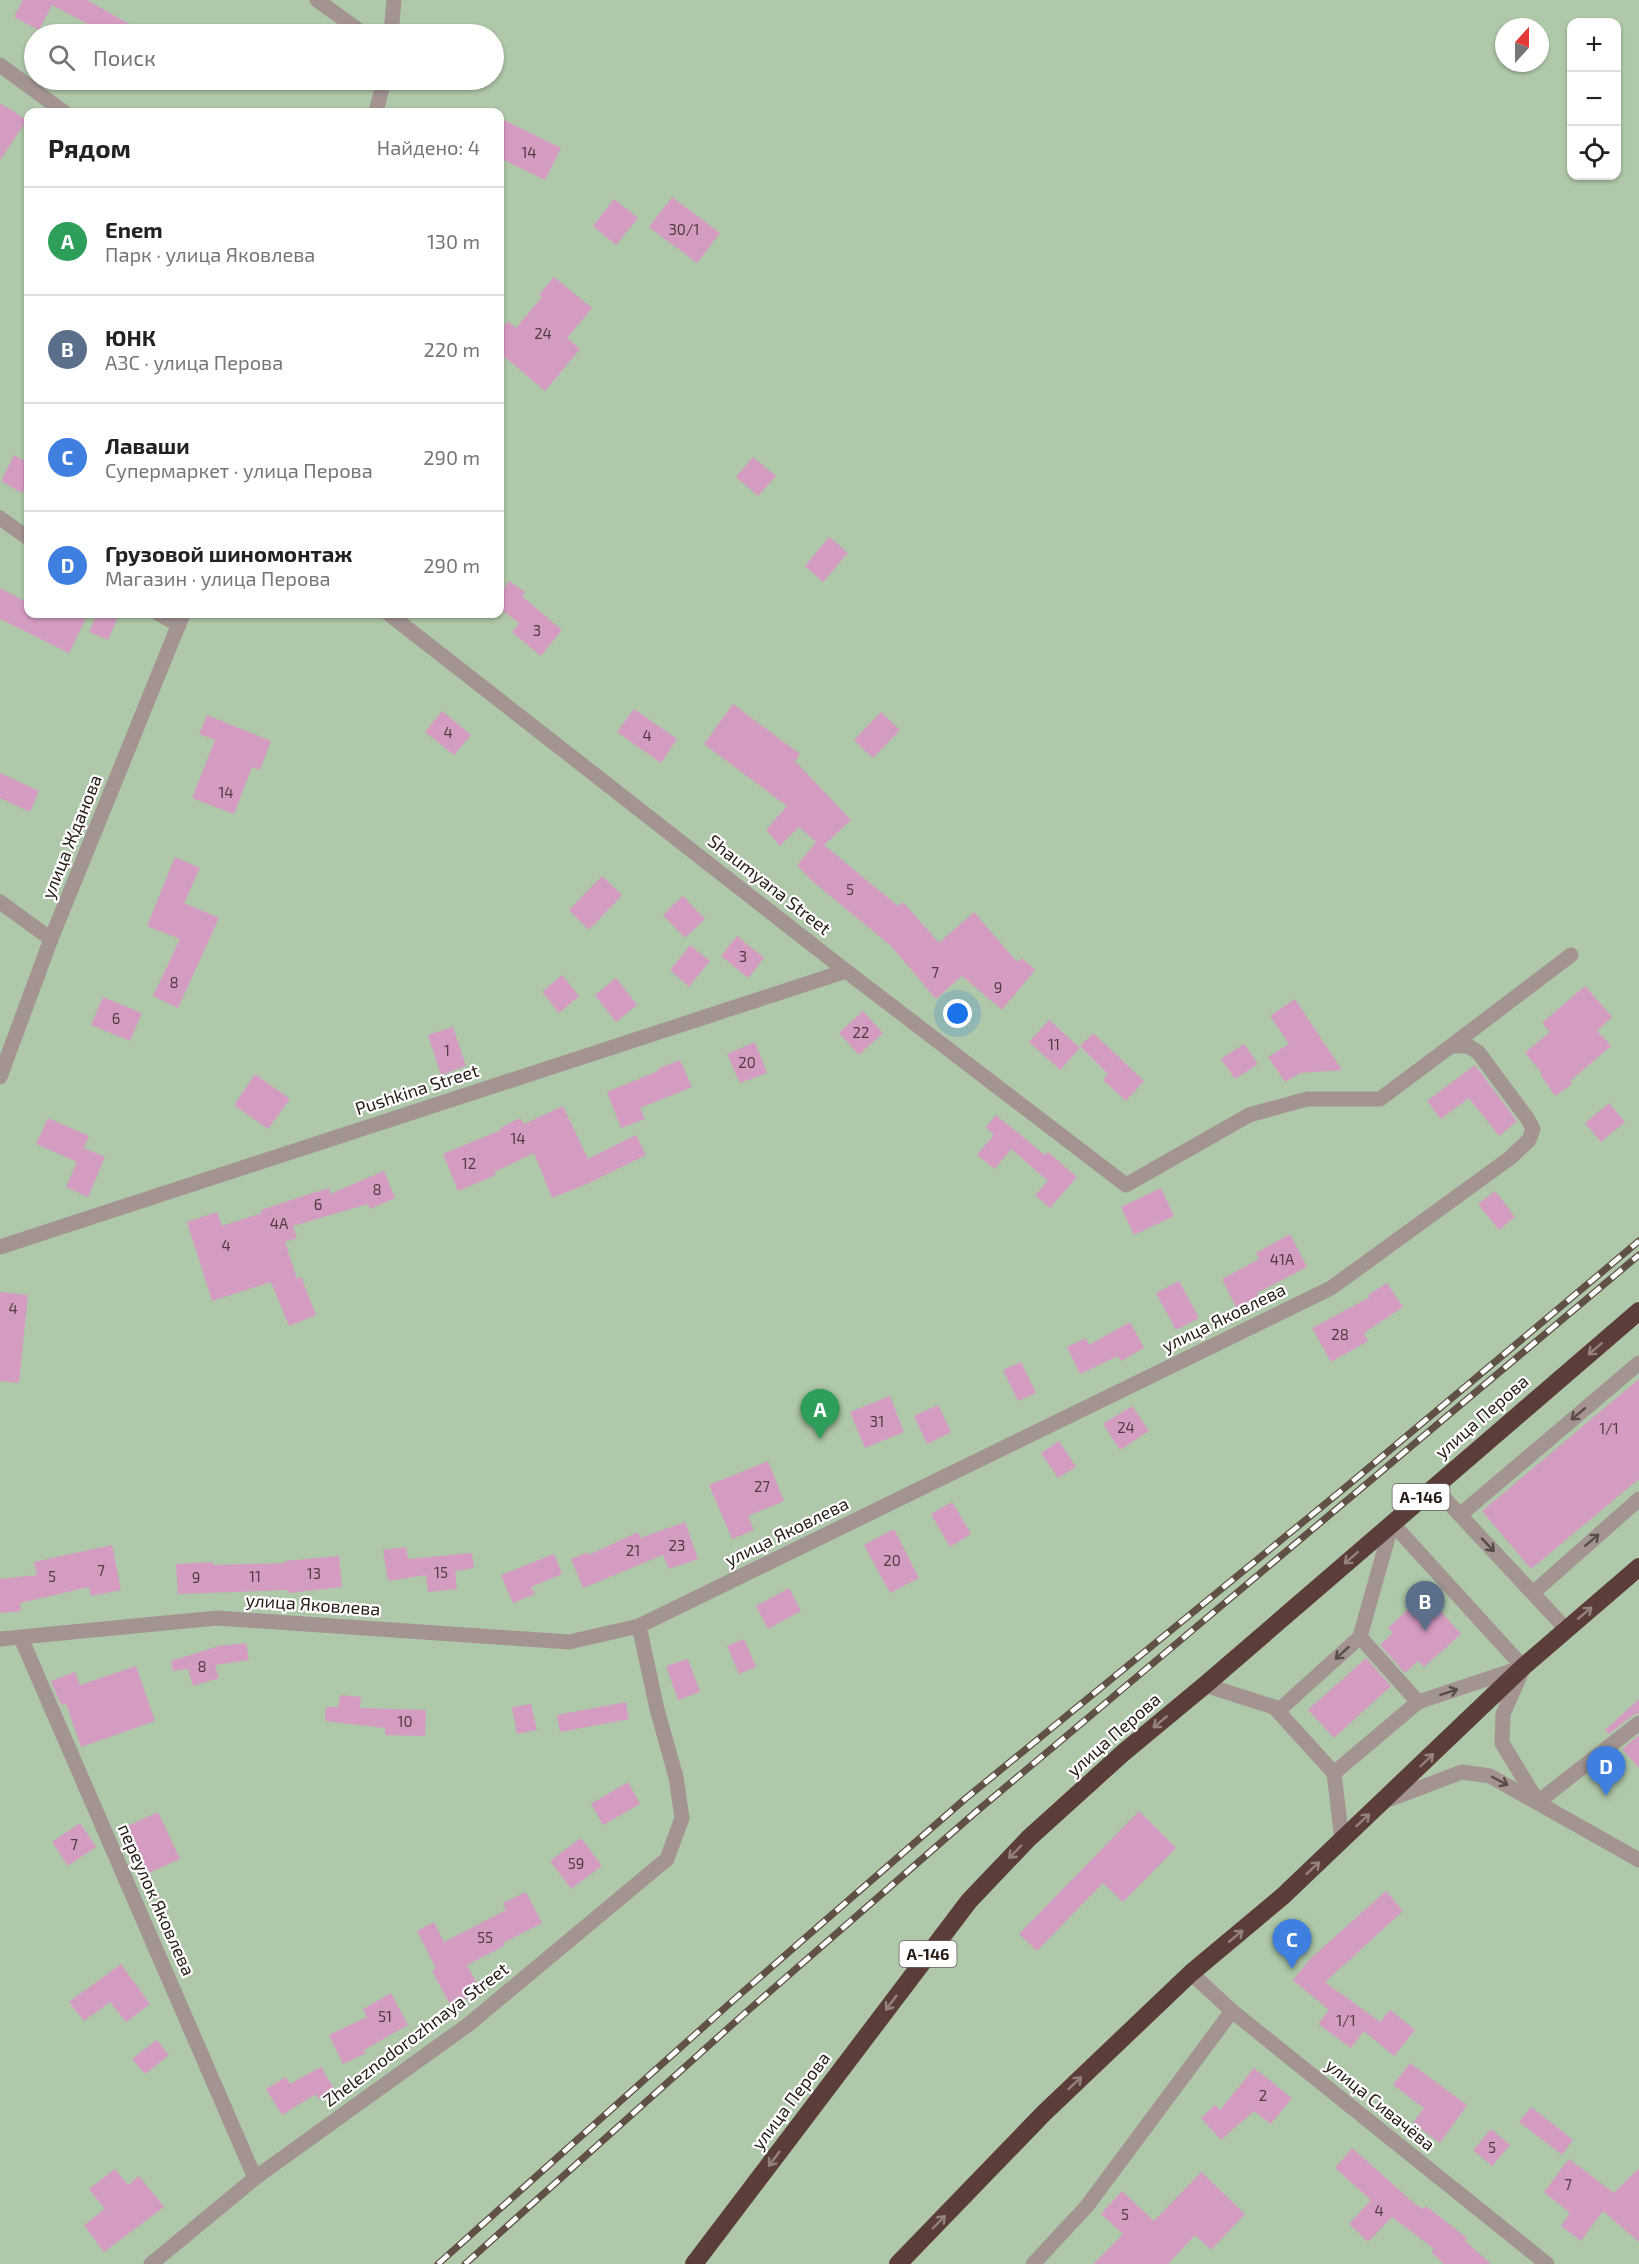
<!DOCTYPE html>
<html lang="ru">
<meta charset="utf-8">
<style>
:root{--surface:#fff;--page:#f2f2f2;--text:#222;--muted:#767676;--line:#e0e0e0;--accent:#b45309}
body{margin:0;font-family:"Exo 2",sans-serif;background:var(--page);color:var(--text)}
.controls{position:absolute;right:18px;top:18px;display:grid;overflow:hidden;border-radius:12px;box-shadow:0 2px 4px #0004}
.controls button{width:54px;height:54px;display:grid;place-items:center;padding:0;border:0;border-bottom:2px solid var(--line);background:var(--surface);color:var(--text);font:30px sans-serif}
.compass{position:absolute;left:1495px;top:18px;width:54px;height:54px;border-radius:50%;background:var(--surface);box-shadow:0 2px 4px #0004;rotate:21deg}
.you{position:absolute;left:958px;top:1014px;width:21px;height:21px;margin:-15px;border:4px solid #fff;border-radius:50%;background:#1a73e8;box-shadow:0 0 0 9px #1a73e833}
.badge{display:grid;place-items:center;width:39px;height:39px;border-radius:50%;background:var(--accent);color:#fff;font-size:20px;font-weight:700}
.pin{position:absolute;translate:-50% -50px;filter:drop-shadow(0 2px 3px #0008)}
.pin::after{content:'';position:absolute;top:32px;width:21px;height:18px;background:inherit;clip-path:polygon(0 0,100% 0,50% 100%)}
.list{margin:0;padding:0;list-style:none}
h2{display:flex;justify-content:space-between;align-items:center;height:78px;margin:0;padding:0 24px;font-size:26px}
h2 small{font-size:20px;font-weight:400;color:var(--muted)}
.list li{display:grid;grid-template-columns:39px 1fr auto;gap:18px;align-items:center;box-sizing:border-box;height:108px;padding:0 24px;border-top:2px solid var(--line)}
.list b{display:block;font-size:22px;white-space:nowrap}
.list p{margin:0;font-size:20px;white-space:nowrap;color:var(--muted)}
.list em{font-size:20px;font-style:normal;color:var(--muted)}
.icon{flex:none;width:33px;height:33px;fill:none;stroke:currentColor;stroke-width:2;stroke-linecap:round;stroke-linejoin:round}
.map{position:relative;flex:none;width:1639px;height:2264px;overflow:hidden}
.search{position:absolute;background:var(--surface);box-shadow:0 2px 4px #0004;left:24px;top:24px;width:480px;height:66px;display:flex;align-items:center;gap:15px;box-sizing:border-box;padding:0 21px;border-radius:33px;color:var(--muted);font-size:22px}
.panel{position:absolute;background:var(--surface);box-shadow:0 2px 4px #0004;left:24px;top:108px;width:480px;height:510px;border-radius:12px}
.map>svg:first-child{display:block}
.green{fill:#afc8a9;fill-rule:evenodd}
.building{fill:#d59cc2}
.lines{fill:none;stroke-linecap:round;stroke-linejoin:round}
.minor{stroke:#a39491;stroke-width:15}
.highway{stroke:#5b3e3a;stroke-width:18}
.rail-casing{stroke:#605046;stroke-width:7}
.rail{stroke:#fff;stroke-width:4.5;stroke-dasharray:14;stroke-linecap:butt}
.oneway{stroke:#94827f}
.oneway2{stroke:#594c47}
.labels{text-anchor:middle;stroke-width:4.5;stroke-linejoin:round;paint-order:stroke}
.number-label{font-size:15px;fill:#523c41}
.shield{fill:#fff;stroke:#68605c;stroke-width:1.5}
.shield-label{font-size:16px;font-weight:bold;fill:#271c16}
.street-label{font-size:18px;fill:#271c16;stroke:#fff}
</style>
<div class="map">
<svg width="1639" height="2264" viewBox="0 0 1639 2264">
<rect width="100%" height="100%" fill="#f8dac7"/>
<path class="green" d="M0 0H1639V2264H0ZM1572 22H1616V176H1572ZM1504 27H1540V63H1504ZM34 34H494V80H34ZM28 112H500V614H28Z"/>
<g class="building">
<path d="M23 0H87L147 34H84L90 25 52 5 39 30 14 17Z"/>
<path d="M0 103 27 120 0 160Z"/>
<path d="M500 118 561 148 545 180 500 158Z"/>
<path d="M672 197 720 233 697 263 649 227Z"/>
<path d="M614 199 638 218 616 245 593 226Z"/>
<path d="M554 277 592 308 567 338 580 349 545 391 500 353V331L508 321 516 328 542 297 539 295Z"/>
<path d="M14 455 28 463V481L22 493 1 481Z"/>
<path d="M753 457 776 476 758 496 736 477Z"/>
<path d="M829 537 848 553 823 582 805 566Z"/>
<path d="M509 581 525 592 522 596 562 630 541 656 512 632 519 623 500 609V594Z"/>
<path d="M0 588 28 603V614H88L69 653 0 619Z"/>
<path d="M97 614H119L108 640 89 632Z"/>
<path d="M733 704 800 754 795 761 851 820 824 845 898 906 903 902 939 943 974 912 1017 962 1022 958 1035 970 1002 1010 962 976 936 999 891 946 811 880 797 865 816 842 799 827 780 846 766 830 787 806 704 744Z"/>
<path d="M634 709 677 739 661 763 617 732Z"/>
<path d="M442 711 471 735 454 755 425 732Z"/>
<path d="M881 712 900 730 873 758 854 740Z"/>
<path d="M207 715 271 741 260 770 252 767 234 814 192 798 215 740 199 734Z"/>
<path d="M0 773 39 791 30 812 0 798Z"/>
<path d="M175 857 200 868 184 903 219 918 178 1008 153 996 180 939 147 926Z"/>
<path d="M602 876 622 895 589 930 569 910Z"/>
<path d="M683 896 705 919 685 938 663 915Z"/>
<path d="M737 936 764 958 748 978 721 956Z"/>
<path d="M690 945 710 961 689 987 670 970Z"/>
<path d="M562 975 579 996 559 1013 542 992Z"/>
<path d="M616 978 637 1005 616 1022 595 995Z"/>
<path d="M1585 986 1612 1017 1597 1031 1611 1046 1570 1081 1572 1084 1555 1096 1540 1074 1542 1073 1525 1053 1550 1032 1542 1023Z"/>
<path d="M103 997 142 1013 130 1041 91 1025Z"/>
<path d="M1295 999 1342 1070 1300 1073 1285 1082 1268 1057 1289 1044 1270 1016Z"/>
<path d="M863 1011 883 1033 859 1055 839 1033Z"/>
<path d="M1049 1020 1080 1048 1060 1070 1029 1042Z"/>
<path d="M453 1027 466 1066 441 1075 428 1035Z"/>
<path d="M1093 1033 1144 1081 1126 1101 1103 1080 1108 1074 1080 1046Z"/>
<path d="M755 1042 767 1073 740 1083 727 1054Z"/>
<path d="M1244 1044 1258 1064 1235 1079 1221 1059Z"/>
<path d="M680 1060 692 1087 640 1108 645 1119 621 1128 607 1092 658 1071 657 1069Z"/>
<path d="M1475 1065 1517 1121 1499 1136 1469 1098 1441 1119 1427 1101Z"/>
<path d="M255 1074 290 1099 268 1129 234 1105Z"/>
<path d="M1609 1103 1625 1122 1601 1142 1585 1123Z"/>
<path d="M563 1106 588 1159 636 1135 646 1155 587 1184 552 1198 534 1153 494 1172 496 1175 458 1191 443 1154 501 1130 500 1128 520 1118 524 1124Z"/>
<path d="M996 1115 1045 1155 1048 1152 1077 1177 1050 1208 1035 1195 1048 1181 1011 1149 995 1169 977 1155 994 1135 986 1127Z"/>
<path d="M48 1118 89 1136 80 1156 84 1148 105 1157 88 1197 66 1187 77 1162 36 1144Z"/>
<path d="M384 1171 395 1198 370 1209 368 1204 293 1226 297 1238 285 1242 297 1279 301 1277 316 1315 289 1326 271 1282 212 1301 187 1222 217 1212 222 1226 262 1213 261 1210 300 1197 329 1188 330 1194Z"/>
<path d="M1161 1188 1174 1216 1134 1235 1121 1207Z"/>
<path d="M1495 1191 1515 1217 1499 1230 1478 1204Z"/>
<path d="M1290 1234 1307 1267 1257 1293 1259 1297 1237 1309 1222 1279 1259 1259 1256 1253Z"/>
<path d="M1179 1281 1199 1318 1176 1330 1156 1293Z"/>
<path d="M1387 1283 1403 1307 1364 1333 1368 1341 1331 1362 1312 1328 1370 1297 1368 1295Z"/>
<path d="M0 1292 28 1295 19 1383 0 1381Z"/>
<path d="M1130 1322 1144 1348 1121 1361 1118 1356 1080 1374 1067 1347 1086 1338 1089 1345Z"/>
<path d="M1021 1362 1036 1393 1018 1401 1003 1370Z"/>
<path d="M1639 1379V1479L1531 1569 1482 1511Z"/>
<path d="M890 1396 904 1432 865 1448 850 1412Z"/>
<path d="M938 1405 951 1432 927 1444 914 1416Z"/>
<path d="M1132 1406 1149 1431 1120 1450 1103 1424Z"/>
<path d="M1059 1441 1076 1467 1058 1478 1041 1453Z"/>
<path d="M768 1461 784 1501 748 1516 754 1530 732 1539 709 1485Z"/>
<path d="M952 1502 971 1534 950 1547 931 1514Z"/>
<path d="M685 1522 698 1559 669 1569 663 1555 583 1588 571 1559 588 1552 589 1555 638 1532 640 1538Z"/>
<path d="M894 1529 919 1578 890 1593 864 1545Z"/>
<path d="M112 1545 121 1590 91 1596 89 1587 20 1603 21 1611 0 1613V1579L37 1575 34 1562Z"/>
<path d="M406 1547 408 1559 472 1553 474 1568 455 1571 457 1589 428 1592 426 1575 388 1581 383 1550Z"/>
<path d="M554 1554 562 1574 531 1587 535 1594 513 1603 501 1575Z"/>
<path d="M339 1556 342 1587 289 1593 288 1590 178 1594 176 1564 213 1562V1565L286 1563 285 1561Z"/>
<path d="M789 1588 801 1611 768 1629 756 1606Z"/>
<path d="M1425 1594 1461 1634 1424 1667 1418 1661 1405 1673 1380 1645 1393 1633 1388 1628Z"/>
<path d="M744 1639 756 1667 739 1674 727 1646Z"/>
<path d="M246 1643 249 1660 215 1665 219 1678 193 1686 188 1669 173 1671 171 1661 219 1646Z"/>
<path d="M1366 1658 1391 1686 1334 1738 1308 1710Z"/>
<path d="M688 1659 700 1692 678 1700 666 1666Z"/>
<path d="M136 1666 155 1721 81 1747 66 1704 61 1705 51 1681 75 1672 80 1685Z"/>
<path d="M340 1695 361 1697 360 1708 426 1710 425 1736 385 1735V1728L325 1721 326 1707H338Z"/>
<path d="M1639 1699V1713L1633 1715 1609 1734 1605 1730Z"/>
<path d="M626 1702 629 1719 560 1732 557 1715Z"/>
<path d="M531 1704 537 1730 517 1734 512 1707Z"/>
<path d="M1639 1735V1768L1622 1749Z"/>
<path d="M628 1782 640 1804 603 1825 591 1804Z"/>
<path d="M1139 1811 1176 1848 1123 1902 1103 1883 1037 1951 1019 1934Z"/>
<path d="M158 1812 180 1859 142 1876 121 1829Z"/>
<path d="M80 1823 96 1847 68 1866 52 1842Z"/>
<path d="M581 1838 602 1866 571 1889 550 1861Z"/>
<path d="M1386 1891 1403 1911 1325 1982 1380 2022 1390 2010 1415 2030 1394 2056 1364 2031 1351 2048 1318 2024 1329 2010 1293 1980 1311 1958Z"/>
<path d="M526 1892 542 1923 503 1943 504 1946 467 1965 481 1991 451 2006 432 1971 436 1969 417 1931 434 1922 444 1942 506 1910 503 1903Z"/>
<path d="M121 1964 150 2004 126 2022 110 2002 84 2021 69 2002Z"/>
<path d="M391 1993 408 2025 364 2050 366 2053 343 2064 329 2035 367 2017 363 2009Z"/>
<path d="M157 2040 169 2055 145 2074 132 2059Z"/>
<path d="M1410 2063 1467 2105 1440 2143 1413 2123 1424 2108 1393 2085Z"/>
<path d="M321 2067 335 2090 319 2099 316 2094 282 2115 266 2089 286 2077 290 2084Z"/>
<path d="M1254 2068 1292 2098 1271 2124 1254 2111 1221 2140 1201 2118 1215 2105 1220 2110Z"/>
<path d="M1531 2107 1573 2140 1562 2155 1519 2122Z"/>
<path d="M1491 2129 1510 2145 1492 2166 1473 2150Z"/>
<path d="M1352 2148 1414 2203 1423 2209 1426 2206 1467 2238 1465 2241 1491 2264H1444L1431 2252 1434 2249 1392 2217 1368 2242 1349 2224 1371 2200 1335 2168Z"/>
<path d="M1569 2159 1614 2193 1639 2168V2242L1603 2211 1581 2241 1561 2226 1570 2213 1544 2192Z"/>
<path d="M115 2169 128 2185 139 2176 164 2207 104 2252 84 2225 105 2209 89 2189Z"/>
<path d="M1201 2172 1245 2214 1211 2250 1195 2235 1168 2264H1093L1123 2234 1101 2214 1122 2191 1154 2221Z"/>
</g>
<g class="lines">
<g class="minor">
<path d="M317 0 364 34"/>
<path d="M391 34 394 0"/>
<path d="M0 65 64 112"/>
<path d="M376 112 384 80"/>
<path d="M0 518 28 538"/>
<path d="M159 614 179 625"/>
<path d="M0 902 51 939"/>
<path d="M1451 1046 1571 955"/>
<path d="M0 1077 51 939 183 614"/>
<path d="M0 1247 846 971"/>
<path d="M1434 1487 1566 1629"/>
<path d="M1460 1515 1639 1363"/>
<path d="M1392 1523 1523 1667"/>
<path d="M1533 1593 1639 1499"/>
<path d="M1360 1637 1418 1702"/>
<path d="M21 1638 255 2178"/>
<path d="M0 1639 217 1618 569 1642 639 1626 1331 1288 1510 1158 1529 1140 1533 1129 1527 1118 1478 1052 1468 1046H1451L1380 1099H1307L1249 1115 1126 1185 846 971 389 614"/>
<path d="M1523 1669 1503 1714 1502 1743 1536 1799"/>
<path d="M1205 1685 1274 1707 1334 1773 1342 1840"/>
<path d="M1278 1711 1360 1637 1392 1523"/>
<path d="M1334 1773 1418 1702 1520 1668"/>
<path d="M1385 1801 1462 1772 1490 1776 1639 1860"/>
<path d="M1538 1802 1639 1723"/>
<path d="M1191 1973 1232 2011 1547 2264"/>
<path d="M151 2264 255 2178 469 2024 667 1859 682 1818 676 1777 657 1709 639 1626"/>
<path d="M1033 2264 1087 2206 1232 2011"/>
</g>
<g class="highway">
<path d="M694 2264 969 1901 1029 1838 1123 1753 1205 1685 1639 1311"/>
<path d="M898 2264 1043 2114 1191 1973 1283 1896 1523 1667 1639 1567"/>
</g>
<g class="rail-casing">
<g id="rail">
<path d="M438 2264 737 1997 965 1799 1347 1486 1639 1241"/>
<path d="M465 2264 744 2014 977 1811 1639 1255"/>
</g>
</g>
<use href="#rail" class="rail"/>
</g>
<defs><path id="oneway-shaft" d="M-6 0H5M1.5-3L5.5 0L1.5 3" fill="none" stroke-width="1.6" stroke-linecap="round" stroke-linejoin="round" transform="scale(1.5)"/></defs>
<g class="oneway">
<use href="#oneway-shaft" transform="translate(1595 1349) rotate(139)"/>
<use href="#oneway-shaft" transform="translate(1351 1558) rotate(139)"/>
<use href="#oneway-shaft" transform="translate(1585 1613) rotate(-40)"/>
<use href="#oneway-shaft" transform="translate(1160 1722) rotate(140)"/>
<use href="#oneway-shaft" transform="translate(1427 1760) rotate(-44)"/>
<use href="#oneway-shaft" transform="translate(1363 1820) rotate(-43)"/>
<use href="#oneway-shaft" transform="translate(1015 1852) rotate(134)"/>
<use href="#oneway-shaft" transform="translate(1313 1868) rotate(-43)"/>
<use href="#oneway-shaft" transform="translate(1236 1936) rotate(-40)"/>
<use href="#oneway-shaft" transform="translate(891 2003) rotate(127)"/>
<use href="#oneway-shaft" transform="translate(1075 2083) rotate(-43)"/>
<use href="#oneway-shaft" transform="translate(774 2159) rotate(127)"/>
<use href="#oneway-shaft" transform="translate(939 2222) rotate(-46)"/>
</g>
<g class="oneway2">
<use href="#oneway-shaft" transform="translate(1578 1414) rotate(140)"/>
<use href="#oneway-shaft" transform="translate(1592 1540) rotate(-41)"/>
<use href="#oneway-shaft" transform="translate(1488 1545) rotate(47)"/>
<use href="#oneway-shaft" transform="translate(1342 1653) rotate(138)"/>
<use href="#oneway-shaft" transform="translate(1449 1692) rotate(-18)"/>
<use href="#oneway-shaft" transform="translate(1500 1781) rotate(28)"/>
</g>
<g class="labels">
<g class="number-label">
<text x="529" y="158">14</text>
<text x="684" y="235">30/1</text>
<text x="543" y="339">24</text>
<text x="537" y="636">3</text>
<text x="448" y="738">4</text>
<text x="647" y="741">4</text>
<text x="226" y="798">14</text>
<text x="850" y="895">5</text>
<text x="743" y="962">3</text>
<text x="935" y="978">7</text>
<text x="174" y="988">8</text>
<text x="998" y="993">9</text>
<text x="116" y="1024">6</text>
<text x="861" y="1038">22</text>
<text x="1054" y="1050">11</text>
<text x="447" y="1056">1</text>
<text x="747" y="1068">20</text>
<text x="518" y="1144">14</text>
<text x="469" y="1169">12</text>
<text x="377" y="1195">8</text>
<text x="318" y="1210">6</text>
<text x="279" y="1229">4А</text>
<text x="226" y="1251">4</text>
<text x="1282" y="1265">41А</text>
<text x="13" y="1314">4</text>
<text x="1340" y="1340">28</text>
<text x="877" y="1427">31</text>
<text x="1126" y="1433">24</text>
<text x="1609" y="1434">1/1</text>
<text x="762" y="1492">27</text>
<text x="677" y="1551">23</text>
<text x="633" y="1556">21</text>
<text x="892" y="1566">20</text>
<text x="101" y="1576">7</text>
<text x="441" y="1578">15</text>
<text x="314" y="1579">13</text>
<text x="52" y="1582">5</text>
<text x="255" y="1582">11</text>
<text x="196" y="1583">9</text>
<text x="202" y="1672">8</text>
<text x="405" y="1727">10</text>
<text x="74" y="1850">7</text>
<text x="576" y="1869">59</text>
<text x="485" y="1943">55</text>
<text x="385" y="2022">51</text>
<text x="1346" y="2026">1/1</text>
<text x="1263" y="2101">2</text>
<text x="1492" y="2153">5</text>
<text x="1568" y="2190">7</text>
<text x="1379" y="2216">4</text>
<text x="1125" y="2220">5</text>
</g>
<g class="shield">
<rect x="1392.5" y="1484" width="57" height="26" rx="4.5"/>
<rect x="899.5" y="1941" width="57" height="26" rx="4.5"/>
</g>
<g class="shield-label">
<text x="1421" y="1503">А-146</text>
<text x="928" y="1960">А-146</text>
</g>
<g class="street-label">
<text transform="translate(72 837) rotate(-68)" y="6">улица Жданова</text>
<text transform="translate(769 885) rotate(38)" y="6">Shaumyana Street</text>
<text transform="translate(417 1090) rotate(-18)" y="6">Pushkina Street</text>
<text transform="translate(1224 1318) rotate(-26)" y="6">улица Яковлева</text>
<text transform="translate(1482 1417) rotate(-41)" y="6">улица Перова</text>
<text transform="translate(787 1532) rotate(-26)" y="6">улица Яковлева</text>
<text transform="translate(313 1605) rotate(4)" y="6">улица Яковлева</text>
<text transform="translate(1114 1735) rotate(-41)" y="6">улица Перова</text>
<text transform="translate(156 1900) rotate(66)" y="6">переулок Яковлева</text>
<text transform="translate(416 2035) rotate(-37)" y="6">Zheleznodorozhnaya Street</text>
<text transform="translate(791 2101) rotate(-53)" y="6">улица Перова</text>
<text transform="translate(1380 2105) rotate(39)" y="6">улица Сивачёва</text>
</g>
</g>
</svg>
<div class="controls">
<button>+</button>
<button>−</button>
<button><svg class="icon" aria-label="locate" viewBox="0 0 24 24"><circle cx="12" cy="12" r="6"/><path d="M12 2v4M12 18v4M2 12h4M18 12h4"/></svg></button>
</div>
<svg class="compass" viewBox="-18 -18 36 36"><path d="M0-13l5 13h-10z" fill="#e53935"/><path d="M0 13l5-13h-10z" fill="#767676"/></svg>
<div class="you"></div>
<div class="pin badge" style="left:820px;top:1439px;background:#2e9e5b">A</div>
<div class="pin badge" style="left:1425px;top:1631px;background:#5c6f8a">B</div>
<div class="pin badge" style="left:1292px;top:1969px;background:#3f7fe0">C</div>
<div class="pin badge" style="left:1606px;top:1796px;background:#3f7fe0">D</div>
<div class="search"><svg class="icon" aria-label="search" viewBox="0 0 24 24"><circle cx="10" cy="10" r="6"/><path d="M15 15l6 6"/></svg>Поиск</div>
<section class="panel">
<h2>Рядом<small>Найдено: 4</small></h2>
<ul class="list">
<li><span class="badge" style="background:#2e9e5b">A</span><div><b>Enem</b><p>Парк · улица Яковлева</p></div><em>130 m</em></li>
<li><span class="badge" style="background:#5c6f8a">B</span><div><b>ЮНК</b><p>АЗС · улица Перова</p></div><em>220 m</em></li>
<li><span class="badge" style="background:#3f7fe0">C</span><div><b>Лаваши</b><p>Супермаркет · улица Перова</p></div><em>290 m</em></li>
<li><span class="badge" style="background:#3f7fe0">D</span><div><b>Грузовой шиномонтаж</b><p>Магазин · улица Перова</p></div><em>290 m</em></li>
</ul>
</section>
</div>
